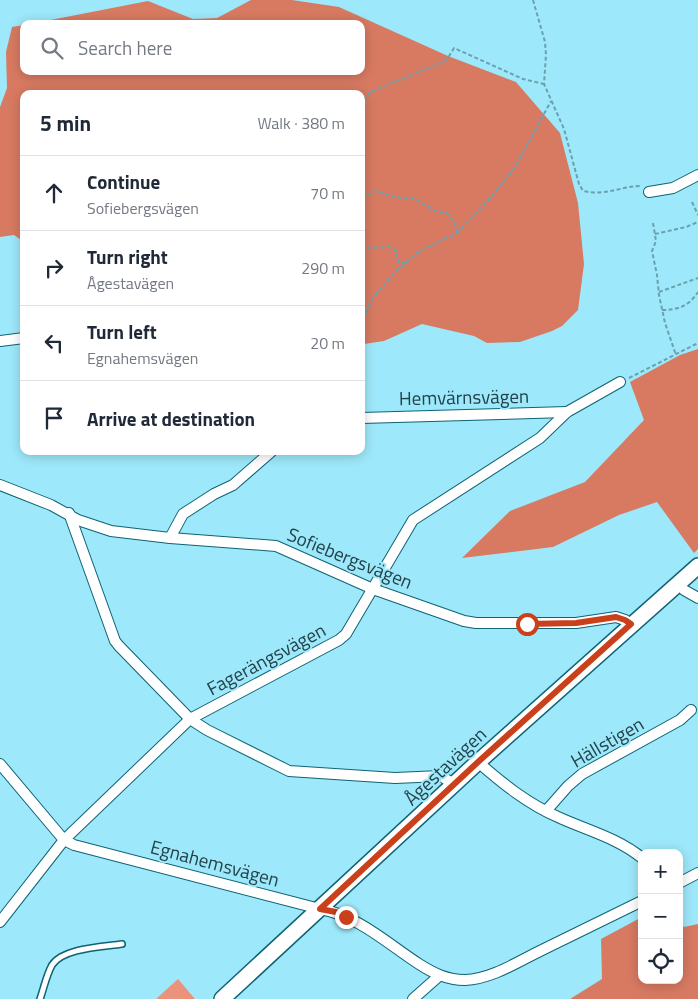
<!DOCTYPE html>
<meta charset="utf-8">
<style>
:root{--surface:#fff;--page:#f2f2f3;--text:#1f2937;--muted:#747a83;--line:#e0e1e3}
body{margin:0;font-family:"Titillium Web",sans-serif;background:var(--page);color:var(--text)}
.controls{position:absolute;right:15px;bottom:15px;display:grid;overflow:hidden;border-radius:10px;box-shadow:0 2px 12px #0003}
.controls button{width:45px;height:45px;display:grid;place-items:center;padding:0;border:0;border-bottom:1px solid var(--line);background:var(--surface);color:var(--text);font:25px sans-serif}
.stop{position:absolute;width:15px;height:15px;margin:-11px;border:4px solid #c9401b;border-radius:50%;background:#fff}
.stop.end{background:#c9401b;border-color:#fff;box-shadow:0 1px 5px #0008}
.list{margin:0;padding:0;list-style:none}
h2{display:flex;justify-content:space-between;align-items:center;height:65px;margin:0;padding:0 20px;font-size:21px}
h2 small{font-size:16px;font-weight:400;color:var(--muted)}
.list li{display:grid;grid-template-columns:32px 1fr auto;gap:15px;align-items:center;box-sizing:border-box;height:75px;padding:0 20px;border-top:1px solid var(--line)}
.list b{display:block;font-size:19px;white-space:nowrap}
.list p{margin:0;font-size:16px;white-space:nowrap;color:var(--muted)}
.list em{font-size:16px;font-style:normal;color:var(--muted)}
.icon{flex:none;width:28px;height:28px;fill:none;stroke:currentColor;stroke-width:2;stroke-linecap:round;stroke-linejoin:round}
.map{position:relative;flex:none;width:698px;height:999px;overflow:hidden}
.search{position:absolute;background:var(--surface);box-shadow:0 2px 12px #0003;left:20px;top:20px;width:345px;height:55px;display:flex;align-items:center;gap:12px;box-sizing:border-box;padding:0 18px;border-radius:10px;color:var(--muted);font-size:19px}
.panel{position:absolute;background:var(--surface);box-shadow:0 2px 12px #0003;left:20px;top:90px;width:345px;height:365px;border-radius:10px}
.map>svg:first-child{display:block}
.green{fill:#eb927b}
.forest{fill:#d87a62}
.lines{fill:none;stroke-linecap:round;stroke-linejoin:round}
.lane-casing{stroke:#0e6374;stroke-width:8}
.street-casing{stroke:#0e6374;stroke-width:12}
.secondary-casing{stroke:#0e6374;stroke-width:18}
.path{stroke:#69a1af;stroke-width:2;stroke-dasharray:4 2.5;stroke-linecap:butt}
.lane{stroke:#fff;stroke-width:5}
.street{stroke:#fff;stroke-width:10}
.secondary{stroke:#fff;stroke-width:15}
.route{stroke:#c9401b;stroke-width:6}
.labels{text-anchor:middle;stroke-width:4;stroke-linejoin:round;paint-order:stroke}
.street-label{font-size:19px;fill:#23424a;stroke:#9de8fa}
</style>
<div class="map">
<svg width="698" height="999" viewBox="0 0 698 999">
<rect width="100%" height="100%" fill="#9de8fa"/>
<path class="green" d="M178 979 195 999H156Z"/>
<g class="forest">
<path d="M251 0H292L339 7 448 56 516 82 560 133 578 203 584 264 578 310 562 326 552 331 520 342 487 343 474 336 422 324 384 341 364 344 361 340V94H24V242L14 235 0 237V107L7 88 6 52 12 27 24 25V71H361V24H30L148 1 193 19 217 18Z"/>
<path d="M698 349V549L694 553 657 502 619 515 553 547 462 558 510 511 585 482 644 420 630 382 680 355Z"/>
<path d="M642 917V980H679V921L684 927 698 924V999H570L602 979 601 939Z"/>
</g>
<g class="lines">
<g class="lane-casing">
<path id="lane" d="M40 999C44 988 46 976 52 965 63 948 102 947 122 944"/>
</g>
<g class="street-casing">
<g id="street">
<path d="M649 192 673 188 698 175"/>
<path d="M0 341 24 338"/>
<path d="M361 418 567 412"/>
<path d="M0 485 51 505 78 520 111 531 170 538 276 546 373 589 464 621 476 623H576L616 617 625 620 631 624"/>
<path d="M69 513 115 641 119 646 190 719 207 730 289 771 395 778 441 776 455 785"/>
<path d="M170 538 183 514 214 494 233 485 272 451"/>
<path d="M684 590 698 598"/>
<path d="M478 762C503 784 528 804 558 817 586 830 618 838 642 858"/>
<path d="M0 764 64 840 74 845 320 909C357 915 388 944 419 964 433 973 447 980 465 980 492 979 519 961 542 950 576 933 609 917 642 901"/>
<path d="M546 811 568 786 582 774 680 720 691 710"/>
<path d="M679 883 698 873"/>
<path d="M0 922 64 840 190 719 339 640 346 634 413 520 540 438 567 412 620 382"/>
<path d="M413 999 439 976"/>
</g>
</g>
<g class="secondary-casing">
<path id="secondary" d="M222 999 478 762 698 566"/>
</g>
<g class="path">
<path d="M533 0 545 42 546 55 544 84 564 129 579 184 583 191C607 196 621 186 642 186"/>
<path d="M361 113 362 105 370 92 446 61 454 48 523 79 544 84"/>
<path d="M361 194 365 196 375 191 395 197 415 199 438 212 447 213 454 222 457 233"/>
<path d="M692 202 698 215"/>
<path d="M653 223 656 241 652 251 657 275 659 295 665 323 676 355"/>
<path d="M655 234 686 227 698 222"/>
<path d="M361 248 389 247 397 251 396 256 399 262H406"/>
<path d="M659 292 698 278"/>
<path d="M662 310C678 310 689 306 698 292"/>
<path d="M361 325 372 299 394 273 418 252 457 233 491 197 514 169 551 101"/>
<path d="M629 378 698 343"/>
</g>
<use href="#lane" class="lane"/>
<use href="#street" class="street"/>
<use href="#secondary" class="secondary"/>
</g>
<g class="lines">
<path class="route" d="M346 917 336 912 320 909 478 762 631 624 625 620 616 617 576 623 527 624"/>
</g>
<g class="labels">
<g class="street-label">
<text transform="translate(464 397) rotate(-1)" y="7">Hemvärnsvägen</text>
<text transform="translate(350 558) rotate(22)" y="7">Sofiebergsvägen</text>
<text transform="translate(266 659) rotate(-28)" y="7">Fagerängsvägen</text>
<text transform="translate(607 742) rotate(-30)" y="7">Hällstigen</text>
<text transform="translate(445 766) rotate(-43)" y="7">Ågestavägen</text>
<text transform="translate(215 863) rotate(15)" y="7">Egnahemsvägen</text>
</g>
</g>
</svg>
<div class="controls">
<button>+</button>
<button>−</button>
<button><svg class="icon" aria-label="locate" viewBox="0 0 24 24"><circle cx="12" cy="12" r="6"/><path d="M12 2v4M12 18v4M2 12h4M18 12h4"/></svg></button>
</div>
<div class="stop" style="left:527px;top:624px"></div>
<div class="stop end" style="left:346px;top:917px"></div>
<div class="search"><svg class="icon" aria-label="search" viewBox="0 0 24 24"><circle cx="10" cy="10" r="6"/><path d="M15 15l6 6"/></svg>Search here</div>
<section class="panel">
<h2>5 min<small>Walk · 380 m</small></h2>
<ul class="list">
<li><svg class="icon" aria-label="ahead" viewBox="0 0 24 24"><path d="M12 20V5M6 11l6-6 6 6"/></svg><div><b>Continue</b><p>Sofiebergsvägen</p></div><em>70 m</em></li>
<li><svg class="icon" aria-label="right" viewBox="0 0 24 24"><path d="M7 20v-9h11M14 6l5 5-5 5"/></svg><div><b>Turn right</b><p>Ågestavägen</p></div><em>290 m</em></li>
<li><svg class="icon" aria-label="left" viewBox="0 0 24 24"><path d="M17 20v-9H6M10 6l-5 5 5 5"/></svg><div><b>Turn left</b><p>Egnahemsvägen</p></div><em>20 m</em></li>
<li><svg class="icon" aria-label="arrive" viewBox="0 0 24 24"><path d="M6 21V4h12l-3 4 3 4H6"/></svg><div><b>Arrive at destination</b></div></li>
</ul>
</section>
</div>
